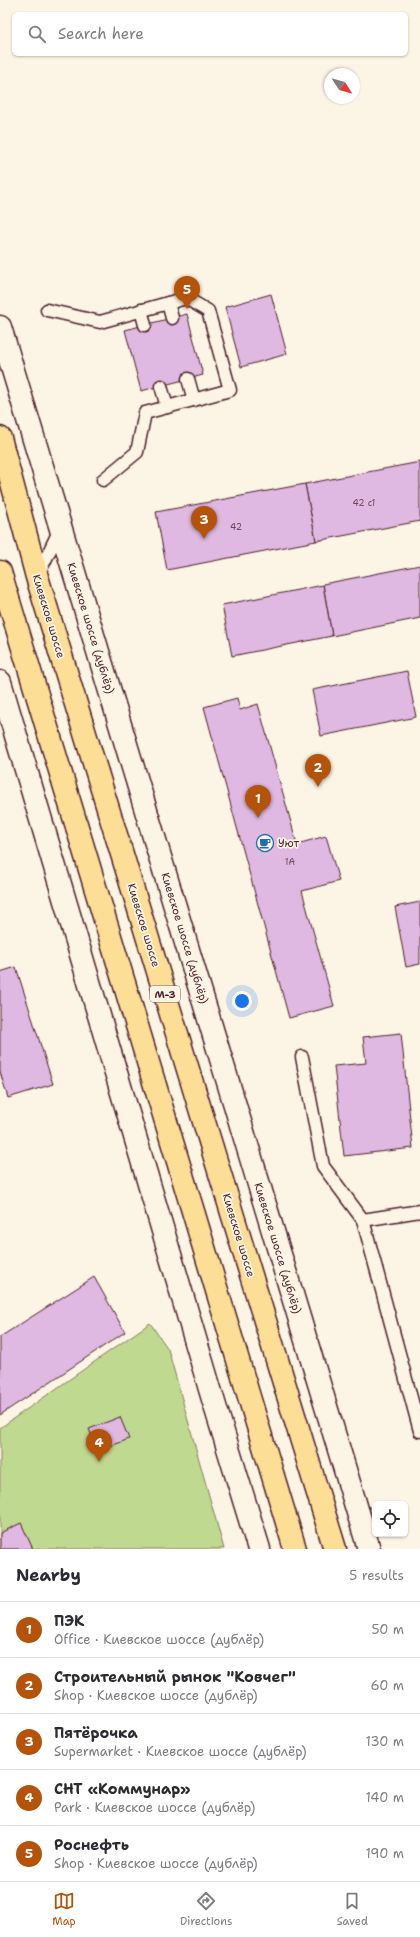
<!DOCTYPE html>
<meta charset="utf-8">
<style>
:root{--surface:#fff;--page:#f7f7f7;--text:#2b2b33;--muted:#7c7c81;--line:#e1e1e2;--accent:#b45309}
body{margin:0;font-family:"Shantell Sans",sans-serif;background:var(--page);color:var(--text)}
.controls{position:absolute;right:12px;bottom:12px;display:grid;overflow:hidden;border-radius:6px;box-shadow:0 1px 3px #0004}
.controls button{width:36px;height:36px;display:grid;place-items:center;padding:0;border:0;border-bottom:1px solid var(--line);background:var(--surface);color:var(--text);font:20px sans-serif}
.compass{position:absolute;left:324px;top:68px;width:36px;height:36px;border-radius:50%;background:var(--surface);box-shadow:0 1px 3px #0004;rotate:126deg}
.you{position:absolute;left:242px;top:1001px;width:14px;height:14px;margin:-10px;border:3px solid #fff;border-radius:50%;background:#1a73e8;box-shadow:0 0 0 6px #1a73e833}
.badge{display:grid;place-items:center;width:26px;height:26px;border-radius:50%;background:var(--accent);color:#fff;font-size:13px;font-weight:700}
.pin{position:absolute;translate:-50% -33px;filter:drop-shadow(0 1px 2px #0008)}
.pin::after{content:'';position:absolute;top:21px;width:14px;height:12px;background:inherit;clip-path:polygon(0 0,100% 0,50% 100%)}
.list{margin:0;padding:0;list-style:none}
h2{display:flex;justify-content:space-between;align-items:center;height:52px;margin:0;padding:0 16px;font-size:17px}
h2 small{font-size:13px;font-weight:400;color:var(--muted)}
.list li{display:grid;grid-template-columns:26px 1fr auto;gap:12px;align-items:center;box-sizing:border-box;height:56px;padding:0 16px;border-top:1px solid var(--line)}
.list b{display:block;font-size:15px;white-space:nowrap}
.list p{margin:0;font-size:13px;white-space:nowrap;color:var(--muted)}
.list em{font-size:13px;font-style:normal;color:var(--muted)}
.icon{flex:none;width:22px;height:22px;fill:none;stroke:currentColor;stroke-width:2;stroke-linecap:round;stroke-linejoin:round}
.map{position:relative;flex:none;width:420px;height:1549px;overflow:hidden}
.search{position:absolute;background:var(--surface);box-shadow:0 1px 3px #0004;left:12px;right:12px;top:12px;height:44px;display:flex;align-items:center;gap:10px;box-sizing:border-box;padding:0 14px;border-radius:6px;color:var(--muted);font-size:15px}
.sheet{height:332px;background:var(--surface)}
nav{display:flex;justify-content:space-around;align-items:center;box-sizing:border-box;height:56px;border-top:1px solid var(--line);background:var(--surface);font-size:11px;color:var(--muted)}
nav a{display:grid;justify-items:center;gap:2px}
nav .on{color:var(--accent)}
.map>svg:first-child{display:block}
.green{fill:#c0d990;stroke:#857c5e}
.building{fill:#dfb9e1;stroke:#4a1f2b}
.lines{fill:none;stroke-linecap:round;stroke-linejoin:round}
.lane-casing{stroke:#4a1f2b;stroke-width:15}
.secondary-casing{stroke:#4a1f2b;stroke-width:25}
.highway-casing{stroke:#4a1f2b;stroke-width:25}
.lane{stroke:#fcf5e5;stroke-width:12}
.secondary{stroke:#fcf5e5;stroke-width:22}
.highway{stroke:#fdde96;stroke-width:22}
.labels{text-anchor:middle;stroke-width:3.5;stroke-linejoin:round;paint-order:stroke}
.number-label{font-size:9px;fill:#6f4658}
.shield{fill:#fcf5e5;stroke:#7f5f63;stroke-width:1}
.shield-label{font-size:10px;font-weight:bold;fill:#4a1f2b}
.street-label{font-size:11px;fill:#4a1f2b;stroke:#fcf5e5}
.poi-label{font-size:11px;fill:#4a1f2b;stroke:#fcf5e5;text-anchor:start}
</style>
<div class="map">
<svg width="420" height="1549" viewBox="0 0 420 1549">
<rect width="100%" height="100%" fill="#fcf5e5"/>
<filter id="ink" filterUnits="userSpaceOnUse"><feTurbulence type="fractalNoise" baseFrequency=".025" numOctaves="2"/><feDisplacementMap in="SourceGraphic" scale="8" xChannelSelector="R" yChannelSelector="G"/><feConvolveMatrix kernelMatrix="1 2 1 2 8 2 1 2 1" color-interpolation-filters="sRGB"/></filter>
<g filter="url(#ink)">
<path class="green" d="M150 1323 168 1349 224 1549H0V1428Z"/>
<g class="building">
<path d="M271 294 287 354 241 367 225 307Z"/>
<path d="M187 314 203 375 141 391 125 330Z"/>
<path d="M420 462V521L316 541 305 484Z"/>
<path d="M305 484 316 541 167 570 156 512Z"/>
<path d="M420 565V618L332 636 323 584Z"/>
<path d="M323 585 332 636 232 656 222 605Z"/>
<path d="M407 671 416 717 321 736 312 690Z"/>
<path d="M237 698 240 710 258 704 297 844 326 836 339 881 302 891 334 1006 289 1018 204 707Z"/>
<path d="M420 902V964L406 967 395 907Z"/>
<path d="M16 967 53 1084 8 1098 0 1072V972Z"/>
<path d="M401 1033 413 1148 344 1156 334 1066 366 1063 363 1037Z"/>
<path d="M94 1277 125 1332 0 1415V1337Z"/>
<path d="M120 1417 129 1439 98 1451 89 1429Z"/>
<path d="M21 1523 33 1549H0V1533Z"/>
</g>
<g class="lines">
<g class="lane-casing">
<g id="lane">
<path d="M168 303 172 318"/>
<path d="M47 310 100 322 186 298 208 311 230 390 145 413 137 452 103 480"/>
<path d="M141 310 145 325"/>
<path d="M188 379 194 400"/>
<path d="M161 386 167 407"/>
<path d="M38 575 60 529"/>
<path d="M302 1057 323 1166 363 1220 420 1431"/>
<path d="M363 1220 420 1211"/>
</g>
</g>
<g class="secondary-casing">
<g id="secondary">
<path d="M0 327 369 1549"/>
<path d="M0 682 215 1406 259 1549"/>
</g>
</g>
<g class="highway-casing">
<g id="highway">
<path d="M0 438 37 577 335 1549"/>
<path d="M0 572 295 1549"/>
</g>
</g>
<use href="#lane" class="lane"/>
<use href="#secondary" class="secondary"/>
<use href="#highway" class="highway"/>
</g>
</g>
<defs>
<g id="cafe-ring" transform="scale(0.9)"><circle r="9.5" fill="#fcf5e5" stroke="#1f6fb2" stroke-width="1.5"/><path d="M-5.5-4.5H6V0H3Q3 3.5 0 3.5H-2.5Q-5.5 3.5-5.5 0ZM3-3.2v2h1.7v-2ZM-6 4.5H4V6H-6Z" fill="#1f6fb2"/></g>
</defs>
<g fill-rule="evenodd">
<use href="#cafe-ring" x="265" y="843"/>
</g>
<g class="labels">
<g class="number-label">
<text x="364" y="506">42 с1</text>
<text x="236" y="530">42</text>
<text x="290" y="865">1А</text>
</g>
<rect class="shield" x="150" y="986" width="30" height="16" rx="3"/>
<g class="shield-label">
<text x="165" y="998">М-3</text>
</g>
<g class="street-label">
<text transform="translate(49 616) rotate(73)" y="4">Киевское шоссе</text>
<text transform="translate(91 628) rotate(73)" y="4">Киевское шоссе (дублёр)</text>
<text transform="translate(144 925) rotate(73)" y="4">Киевское шоссе</text>
<text transform="translate(185 938) rotate(73)" y="4">Киевское шоссе (дублёр)</text>
<text transform="translate(239 1235) rotate(73)" y="4">Киевское шоссе</text>
<text transform="translate(278 1248) rotate(73)" y="4">Киевское шоссе (дублёр)</text>
</g>
<g class="poi-label">
<text x="278" y="847">Уют</text>
</g>
</g>
</svg>
<div class="controls">
<button><svg class="icon" aria-label="locate" viewBox="0 0 24 24"><circle cx="12" cy="12" r="6"/><path d="M12 2v4M12 18v4M2 12h4M18 12h4"/></svg></button>
</div>
<svg class="compass" viewBox="-18 -18 36 36"><path d="M0-13l5 13h-10z" fill="#e53935"/><path d="M0 13l5-13h-10z" fill="#7c7c81"/></svg>
<div class="you"></div>
<div class="pin badge" style="left:258px;top:818px">1</div>
<div class="pin badge" style="left:318px;top:787px">2</div>
<div class="pin badge" style="left:204px;top:539px">3</div>
<div class="pin badge" style="left:99px;top:1462px">4</div>
<div class="pin badge" style="left:187px;top:309px">5</div>
<div class="search"><svg class="icon" aria-label="search" viewBox="0 0 24 24"><circle cx="10" cy="10" r="6"/><path d="M15 15l6 6"/></svg>Search here</div>
</div>
<section class="sheet">
<h2>Nearby<small>5 results</small></h2>
<ul class="list">
<li><span class="badge">1</span><div><b>ПЭК</b><p>Office · Киевское шоссе (дублёр)</p></div><em>50 m</em></li>
<li><span class="badge">2</span><div><b>Строительный рынок &quot;Ковчег&quot;</b><p>Shop · Киевское шоссе (дублёр)</p></div><em>60 m</em></li>
<li><span class="badge">3</span><div><b>Пятёрочка</b><p>Supermarket · Киевское шоссе (дублёр)</p></div><em>130 m</em></li>
<li><span class="badge">4</span><div><b>СНТ «Коммунар»</b><p>Park · Киевское шоссе (дублёр)</p></div><em>140 m</em></li>
<li><span class="badge">5</span><div><b>Роснефть</b><p>Shop · Киевское шоссе (дублёр)</p></div><em>190 m</em></li>
</ul>
</section>
<nav>
<a class="on"><svg class="icon" aria-label="map" viewBox="0 0 24 24"><path d="M3 6l6-2 6 2 6-2v14l-6 2-6-2-6 2zM9 4v14M15 6v14"/></svg>Map</a>
<a><svg class="icon" aria-label="directions" viewBox="0 0 24 24"><path d="M12 3l9 9-9 9-9-9zM9 14v-3h6M13 9l2 2-2 2"/></svg>Directions</a>
<a><svg class="icon" aria-label="saved" viewBox="0 0 24 24"><path d="M7 4h10v16l-5-4-5 4z"/></svg>Saved</a>
</nav>
